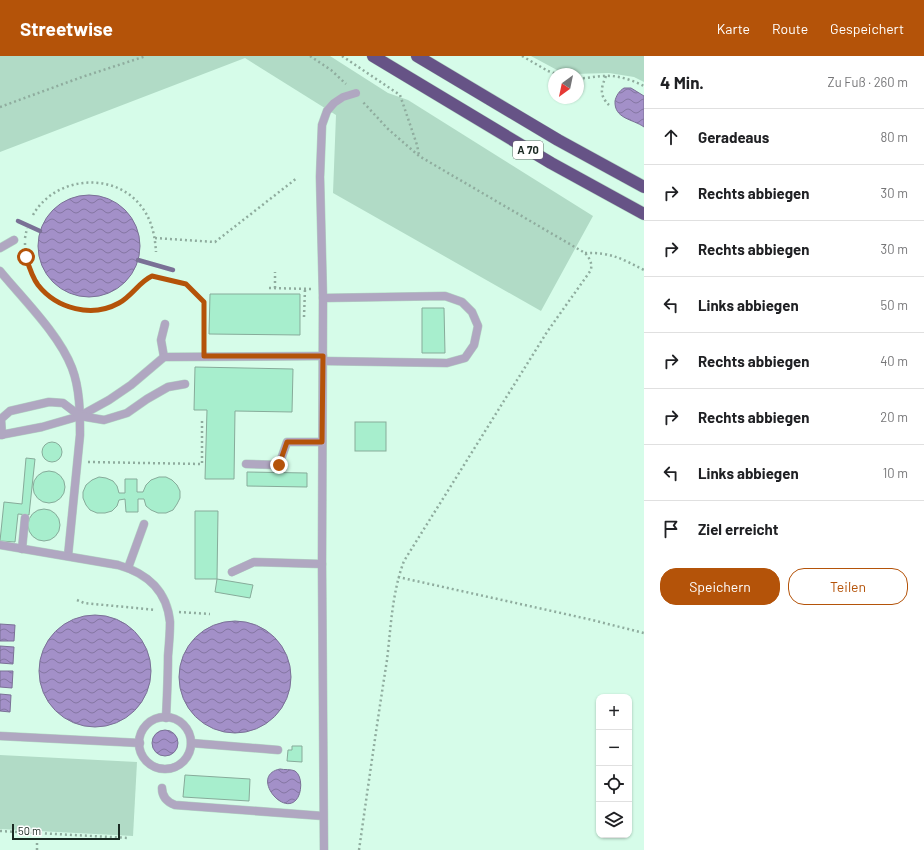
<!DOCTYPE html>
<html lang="de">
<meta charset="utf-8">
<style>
:root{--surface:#fff;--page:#f2f2f2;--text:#202124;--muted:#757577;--line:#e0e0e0;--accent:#b45309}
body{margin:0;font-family:Barlow,sans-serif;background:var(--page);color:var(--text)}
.controls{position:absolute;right:12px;bottom:12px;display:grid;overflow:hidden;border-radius:8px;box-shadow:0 1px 3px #0004}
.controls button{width:36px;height:36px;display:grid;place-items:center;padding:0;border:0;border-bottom:1px solid var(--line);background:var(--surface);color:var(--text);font:20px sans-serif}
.compass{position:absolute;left:548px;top:12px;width:36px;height:36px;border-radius:50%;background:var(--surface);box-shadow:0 1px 3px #0004;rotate:213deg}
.scale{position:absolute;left:12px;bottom:10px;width:108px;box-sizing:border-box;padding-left:4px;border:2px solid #1b2a23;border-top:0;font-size:11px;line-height:14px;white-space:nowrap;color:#1b2a23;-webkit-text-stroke:3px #fff;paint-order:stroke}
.stop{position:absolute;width:12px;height:12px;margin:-9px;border:3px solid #b45309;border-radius:50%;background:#fff}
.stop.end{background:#b45309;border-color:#fff;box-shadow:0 1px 4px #0008}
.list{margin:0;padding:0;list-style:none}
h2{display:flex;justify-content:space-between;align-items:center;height:52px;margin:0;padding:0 16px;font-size:17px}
h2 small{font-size:13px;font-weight:400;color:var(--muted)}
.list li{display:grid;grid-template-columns:26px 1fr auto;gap:12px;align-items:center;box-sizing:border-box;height:56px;padding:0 16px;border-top:1px solid var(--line)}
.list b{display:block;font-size:15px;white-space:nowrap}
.list em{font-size:13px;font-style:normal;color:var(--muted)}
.actions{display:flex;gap:8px;padding:12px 16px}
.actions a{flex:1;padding:9px 0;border:1px solid var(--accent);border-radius:16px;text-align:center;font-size:14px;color:var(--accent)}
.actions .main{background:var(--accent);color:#fff}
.icon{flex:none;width:22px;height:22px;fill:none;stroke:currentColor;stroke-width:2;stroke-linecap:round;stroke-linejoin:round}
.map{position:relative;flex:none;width:644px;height:794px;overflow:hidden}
header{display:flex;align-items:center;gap:24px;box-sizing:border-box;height:56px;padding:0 20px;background:var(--accent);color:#fff}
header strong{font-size:19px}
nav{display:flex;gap:22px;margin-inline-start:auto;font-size:14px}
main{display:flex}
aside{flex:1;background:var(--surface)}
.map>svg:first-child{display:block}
.grass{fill:#b1dbc6}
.water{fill:url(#water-waves);stroke:#7a7196}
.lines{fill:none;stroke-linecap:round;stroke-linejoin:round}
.stream{stroke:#7a7196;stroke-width:4.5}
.building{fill:#a7eecd;stroke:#87ab9a}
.service-casing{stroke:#b4d6c5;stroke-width:9}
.motorway-casing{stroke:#b4d6c5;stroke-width:13}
.path{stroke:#8fac9e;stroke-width:2.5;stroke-dasharray:2 3;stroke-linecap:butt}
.service{stroke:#b0a7c1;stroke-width:8}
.motorway{stroke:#665386;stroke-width:12}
.route{stroke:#b45309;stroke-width:5}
.labels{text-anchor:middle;stroke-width:3.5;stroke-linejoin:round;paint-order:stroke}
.shield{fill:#fff;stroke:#5f6a65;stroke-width:1}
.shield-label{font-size:11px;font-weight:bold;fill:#1b2a23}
</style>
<header>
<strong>Streetwise</strong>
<nav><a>Karte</a><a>Route</a><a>Gespeichert</a></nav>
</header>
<main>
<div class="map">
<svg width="644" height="794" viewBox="0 0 644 794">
<defs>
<pattern id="water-waves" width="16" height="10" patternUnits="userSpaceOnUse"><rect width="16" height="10" fill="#a390c8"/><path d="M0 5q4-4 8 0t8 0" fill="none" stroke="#8476a2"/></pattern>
</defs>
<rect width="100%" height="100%" fill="#d6fce9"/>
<g class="grass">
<path d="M0 0H330L388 37 408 44 593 160 541 255 333 137 336 59 245 2 0 96Z"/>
<path d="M531 0H644V26L634 21 609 17 574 18 557 14Z"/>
<path d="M0 699 137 706 133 780 0 773Z"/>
</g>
<g class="water">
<path d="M624 32H631L644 40V71C633 63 614 63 615 45 616 40 619 35 624 32Z"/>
<circle cx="89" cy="190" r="51"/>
<circle cx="95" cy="615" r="56"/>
<circle cx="235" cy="621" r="56"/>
<path d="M0 568 15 569 14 585H0Z"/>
<path d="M0 590 14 591 13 608 0 607Z"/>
<path d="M0 615H13L12 632 0 631Z"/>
<path d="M0 638 11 639 10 656 0 655Z"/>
<circle cx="165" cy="687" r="13"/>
<path d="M280 713C284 714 291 713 295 715 303 720 302 738 296 744 282 760 250 719 280 713Z"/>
</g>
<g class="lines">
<g class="stream">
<path d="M18 165 40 175"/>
<path d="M138 204 173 214"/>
</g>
</g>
<g class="building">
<path d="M210 238H300V279L209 278Z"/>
<path d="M422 252H444L445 297H422Z"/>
<path d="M195 311 293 313 292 356 235 355 234 423H205L207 354H194Z"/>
<rect x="355" y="366" width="31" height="29"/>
<circle cx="52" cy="396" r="10"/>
<path d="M26 402 35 403 29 459 18 458 15 486 0 485 4 446 22 448Z"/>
<circle cx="49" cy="431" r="16"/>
<path d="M247 416 307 417V431L247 430Z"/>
<path d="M99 421 106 422 113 425 117 430 119 437H125V423H137V436H143L146 429 151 424 159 421H166L172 424 177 429 180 435V442L177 448 173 454 166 457H158L151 454 146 450 144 443H138V456H126L125 443 119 444 117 450 112 455 105 457H97L90 454 86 449 83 442V436L86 429 92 424Z"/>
<circle cx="44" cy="469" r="16"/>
<path d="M195 455H218L217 523H195Z"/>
<path d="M217 523 253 529 250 542 215 536Z"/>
<path d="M292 690H302V706L287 705 288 694H292Z"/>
<path d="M185 719 250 723 249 745 183 741Z"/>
</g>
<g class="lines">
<g class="service-casing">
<g id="service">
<path d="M0 192 14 184"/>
<path d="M0 215C23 243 59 278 72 312 80 333 80 356 80 379L68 500"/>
<path d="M164 301 161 284 165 268"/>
<path d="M323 305 447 307 465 302 474 289 478 270 472 256 462 246 445 240 323 242"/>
<path d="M0 379 42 371 80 360 109 344 131 329 164 301 323 300"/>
<path d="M2 379 1 363 10 355 49 346 63 347 80 360 104 364 127 357 147 343 168 331 185 328"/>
<path d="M246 408 279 409 287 386H322"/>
<path d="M0 489 118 509C147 517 167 535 170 566 170 577 169 589 168 600 168 621 167 641 166 662"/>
<path d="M22 493 25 462"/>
<path d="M128 512 144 468"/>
<path d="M232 516 254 506 322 508"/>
<circle cx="165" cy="687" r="26"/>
<path d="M0 680 140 687"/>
<path d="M191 687 278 694"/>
<path d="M162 732C162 741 167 746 175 749L323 760"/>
<path d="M324 794 322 508 323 242 320 121 322 69 327 55 334 47 343 41 356 37"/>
</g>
</g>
<g class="motorway-casing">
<g id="motorway">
<path d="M373 0 551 107 644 158"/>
<path d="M417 0 558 84 644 131"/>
</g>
</g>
<g class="path">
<path d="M310 0 331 14 346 28"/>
<path d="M342 0 400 39 417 89 419 99"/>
<path d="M522 0 548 15 557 18"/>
<path d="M606 20C601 32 599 39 609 49"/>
<path d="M578 22C586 23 595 20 604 20 618 19 632 24 644 30"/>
<path d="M0 51 82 21 146 0"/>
<path d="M33 159C55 120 114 115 141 150 152 164 155 180 156 196"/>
<path d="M25 182 27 172"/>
<path d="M155 182 215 186 297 122"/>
<path d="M25 187C25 235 75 272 120 247 132 240 139 226 152 220L187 229 204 246V290"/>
<path d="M585 197C611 196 622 203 644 214"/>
<path d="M269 232 312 233"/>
<path d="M275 232V216"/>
<path d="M304 261 305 233"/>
<path d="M88 406 202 408V365"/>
<path d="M398 521 588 563 644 577"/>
<path d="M77 544 84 547 156 554"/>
<path d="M179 556 210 558"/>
<path d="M0 775 129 782"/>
<path d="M37 794V777"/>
<path d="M359 794C368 731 377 667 387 604 391 570 392 537 404 505L547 276 591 214C592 206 590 203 585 197L419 100 388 73 362 45"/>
</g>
<use href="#service" class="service"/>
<use href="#motorway" class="motorway"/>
</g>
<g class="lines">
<path class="route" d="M26 201C29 211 32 221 38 229 57 253 92 262 119 247 132 240 139 226 152 220L186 228 204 246V300H323L322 386H287L279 409"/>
</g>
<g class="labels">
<rect class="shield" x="513" y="85" width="30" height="18" rx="3"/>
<g class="shield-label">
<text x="528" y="98">A 70</text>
</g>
</g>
</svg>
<div class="controls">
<button>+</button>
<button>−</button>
<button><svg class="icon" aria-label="locate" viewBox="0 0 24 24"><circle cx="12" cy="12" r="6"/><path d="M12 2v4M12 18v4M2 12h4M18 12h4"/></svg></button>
<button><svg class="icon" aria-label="layers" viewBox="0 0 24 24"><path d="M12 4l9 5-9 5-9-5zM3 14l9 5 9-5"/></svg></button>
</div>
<svg class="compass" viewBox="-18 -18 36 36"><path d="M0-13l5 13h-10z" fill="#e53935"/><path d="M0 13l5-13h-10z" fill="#757577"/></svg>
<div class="scale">50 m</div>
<div class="stop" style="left:26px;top:201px"></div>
<div class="stop end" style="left:279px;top:409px"></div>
</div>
<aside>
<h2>4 Min.<small>Zu Fuß · 260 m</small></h2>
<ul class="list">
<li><svg class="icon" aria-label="ahead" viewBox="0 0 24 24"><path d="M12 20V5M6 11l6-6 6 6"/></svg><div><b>Geradeaus</b></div><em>80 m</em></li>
<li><svg class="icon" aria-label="right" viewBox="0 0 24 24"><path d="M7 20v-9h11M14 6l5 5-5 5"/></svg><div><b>Rechts abbiegen</b></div><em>30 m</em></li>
<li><svg class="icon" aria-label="right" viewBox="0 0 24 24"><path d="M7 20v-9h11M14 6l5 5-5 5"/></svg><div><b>Rechts abbiegen</b></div><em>30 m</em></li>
<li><svg class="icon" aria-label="left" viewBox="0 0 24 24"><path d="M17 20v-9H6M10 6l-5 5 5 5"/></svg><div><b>Links abbiegen</b></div><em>50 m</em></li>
<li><svg class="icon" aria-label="right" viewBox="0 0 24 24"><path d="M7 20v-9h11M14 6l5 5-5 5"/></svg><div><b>Rechts abbiegen</b></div><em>40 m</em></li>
<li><svg class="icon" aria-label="right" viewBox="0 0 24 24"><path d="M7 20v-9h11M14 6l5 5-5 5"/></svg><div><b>Rechts abbiegen</b></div><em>20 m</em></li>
<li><svg class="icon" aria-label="left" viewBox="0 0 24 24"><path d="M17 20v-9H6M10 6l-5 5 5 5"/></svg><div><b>Links abbiegen</b></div><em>10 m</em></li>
<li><svg class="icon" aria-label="arrive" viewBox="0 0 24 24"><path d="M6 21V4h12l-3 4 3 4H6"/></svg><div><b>Ziel erreicht</b></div></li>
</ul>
<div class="actions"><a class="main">Speichern</a><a>Teilen</a></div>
</aside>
</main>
